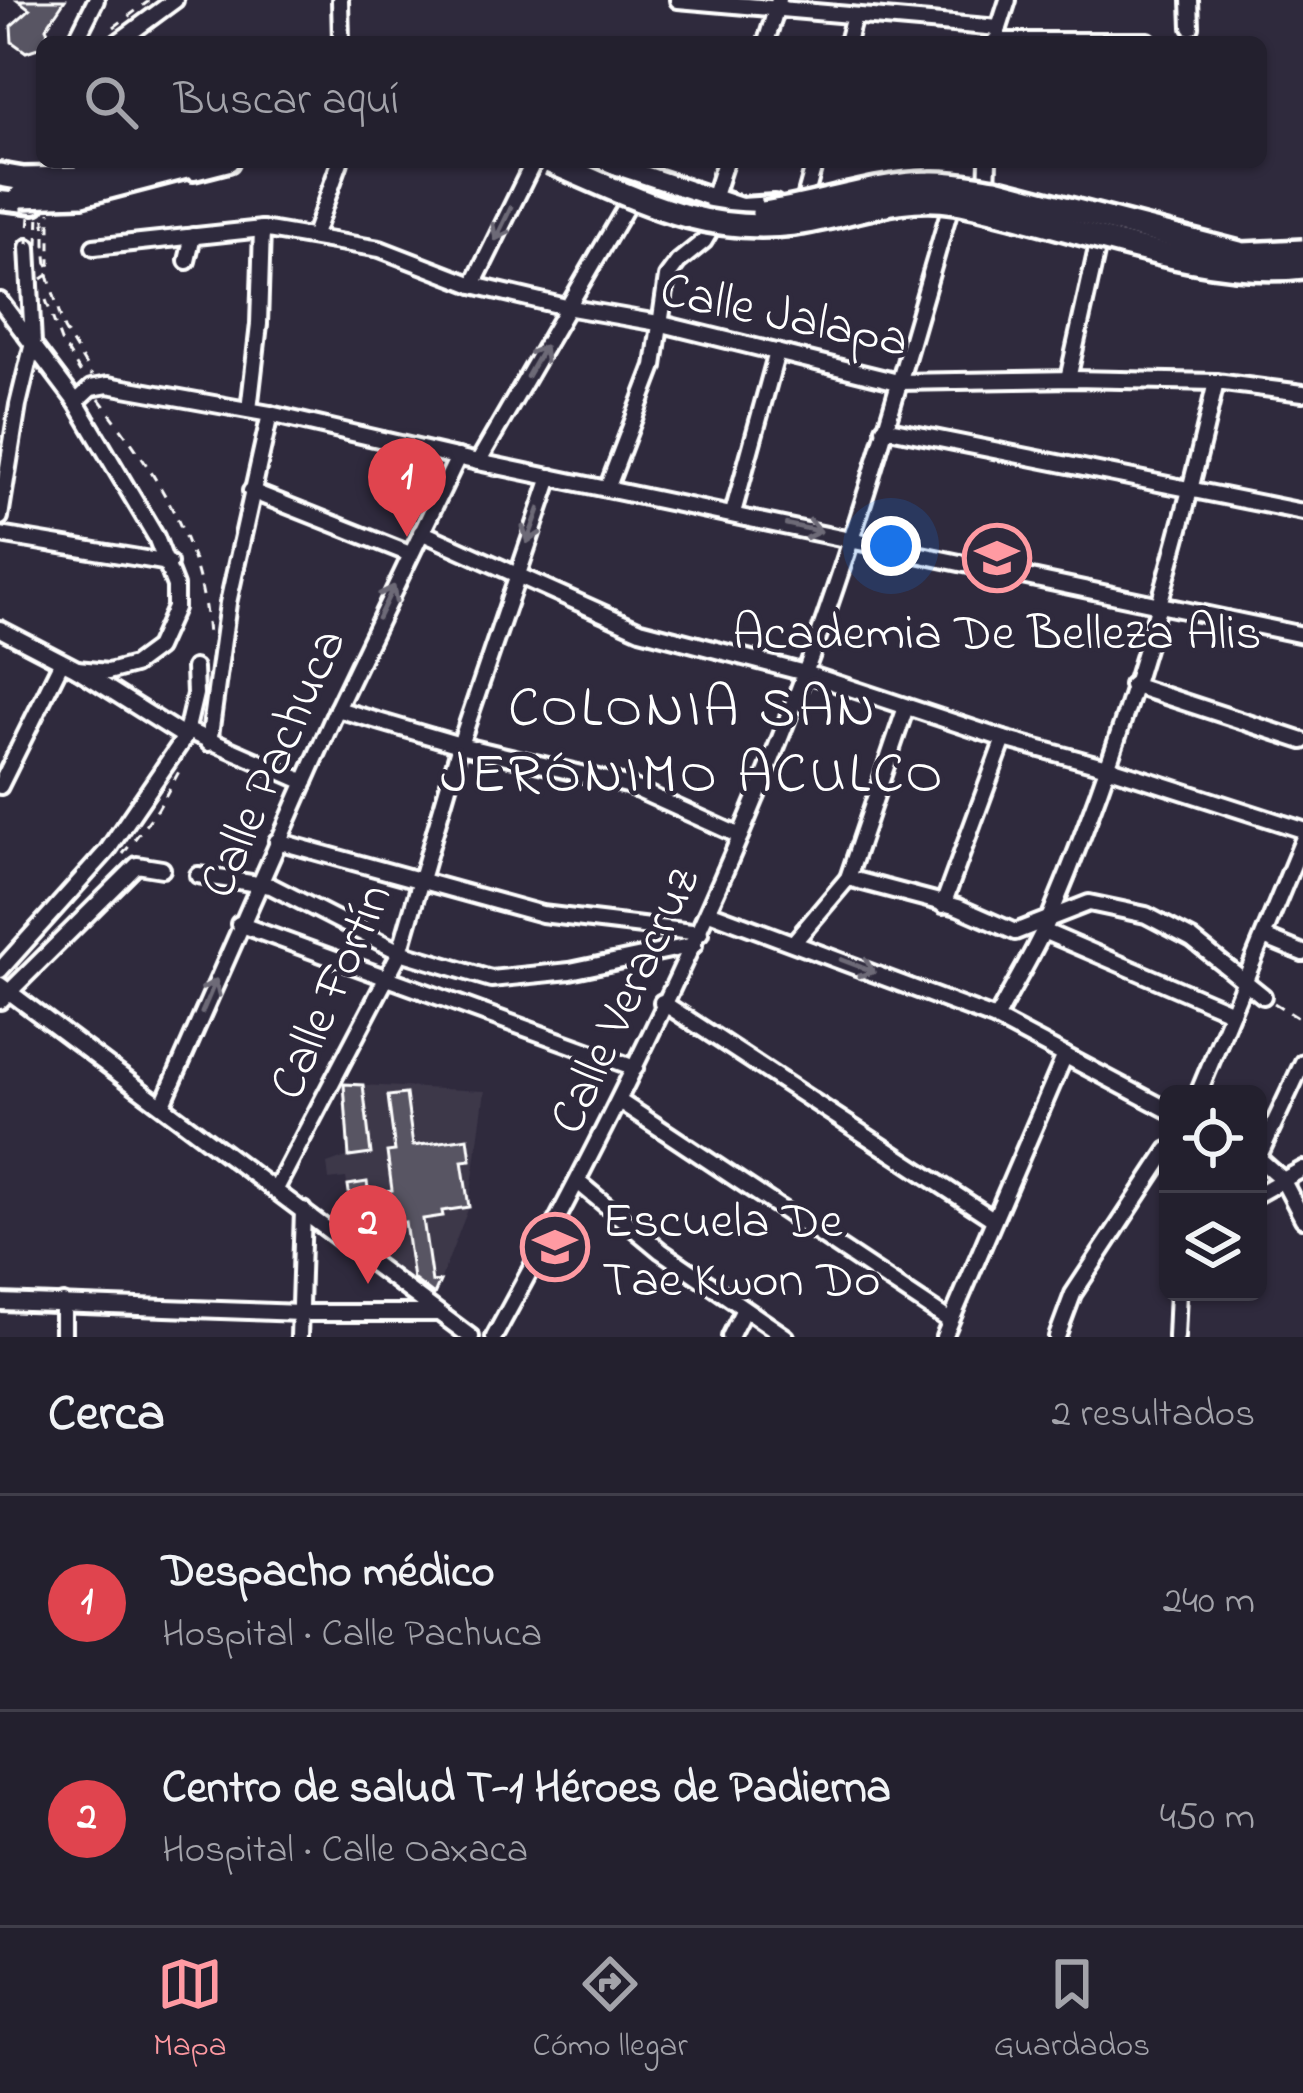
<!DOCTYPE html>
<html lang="es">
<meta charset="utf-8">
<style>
:root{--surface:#23202e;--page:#2b2836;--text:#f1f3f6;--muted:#a3a3aa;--line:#403e4a;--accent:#ff9aa2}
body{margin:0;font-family:"Indie Flower",sans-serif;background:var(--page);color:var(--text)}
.controls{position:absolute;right:36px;bottom:36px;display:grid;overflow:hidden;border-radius:18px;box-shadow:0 3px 9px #0004}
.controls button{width:108px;height:108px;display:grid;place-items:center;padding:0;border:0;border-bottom:3px solid var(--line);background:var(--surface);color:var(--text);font:60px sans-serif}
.you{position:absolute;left:891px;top:546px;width:42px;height:42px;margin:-30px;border:9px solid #fff;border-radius:50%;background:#1a73e8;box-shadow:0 0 0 18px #1a73e833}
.badge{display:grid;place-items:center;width:78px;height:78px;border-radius:50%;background:var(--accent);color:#fff;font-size:39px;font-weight:700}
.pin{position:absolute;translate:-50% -99px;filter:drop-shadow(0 3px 6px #0008)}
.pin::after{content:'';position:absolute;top:63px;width:42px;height:36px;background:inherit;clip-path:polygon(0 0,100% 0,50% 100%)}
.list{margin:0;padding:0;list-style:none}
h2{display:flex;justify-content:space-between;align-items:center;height:156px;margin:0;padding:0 48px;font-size:51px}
h2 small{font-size:39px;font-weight:400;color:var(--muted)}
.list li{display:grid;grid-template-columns:78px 1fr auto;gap:36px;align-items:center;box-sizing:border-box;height:216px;padding:0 48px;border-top:3px solid var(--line)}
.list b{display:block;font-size:45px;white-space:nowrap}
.list p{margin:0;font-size:39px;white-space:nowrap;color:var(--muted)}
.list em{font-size:39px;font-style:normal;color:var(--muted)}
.icon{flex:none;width:66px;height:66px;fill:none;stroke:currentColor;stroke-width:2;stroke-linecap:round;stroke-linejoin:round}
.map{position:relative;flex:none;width:1303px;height:1337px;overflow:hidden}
.search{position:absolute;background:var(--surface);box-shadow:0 3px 9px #0004;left:36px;right:36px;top:36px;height:132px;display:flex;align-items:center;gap:30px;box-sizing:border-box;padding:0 42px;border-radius:18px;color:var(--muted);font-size:45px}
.sheet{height:588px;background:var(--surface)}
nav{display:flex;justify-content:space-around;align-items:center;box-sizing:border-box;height:168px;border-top:3px solid var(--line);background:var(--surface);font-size:33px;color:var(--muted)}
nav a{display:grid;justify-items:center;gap:6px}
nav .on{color:var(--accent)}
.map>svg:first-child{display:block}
.built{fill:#3c3749}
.building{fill:#595564;stroke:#fff;stroke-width:3}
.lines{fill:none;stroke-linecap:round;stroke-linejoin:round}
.minor-casing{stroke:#fff;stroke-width:22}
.major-casing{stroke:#fff;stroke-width:26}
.highway-casing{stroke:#fff;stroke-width:30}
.path{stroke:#fff;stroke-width:3;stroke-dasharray:9 9;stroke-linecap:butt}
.minor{stroke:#2f2a3d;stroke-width:14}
.major{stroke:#2f2a3d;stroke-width:16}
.highway{stroke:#2f2a3d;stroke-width:21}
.highway-bridge-casing{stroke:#fff;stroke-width:30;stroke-linecap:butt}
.path-bridge{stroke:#fff;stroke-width:3;stroke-dasharray:9 9;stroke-linecap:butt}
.highway-bridge{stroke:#2f2a3d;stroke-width:21}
.oneway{stroke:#6d6a77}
.labels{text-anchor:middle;stroke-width:9;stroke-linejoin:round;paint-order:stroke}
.street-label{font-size:51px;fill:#fff;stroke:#2f2a3d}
.poi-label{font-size:51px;fill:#fff;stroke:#2f2a3d}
.quarter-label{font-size:57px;letter-spacing:3px;fill:#fff;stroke:#2f2a3d}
</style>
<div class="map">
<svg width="1303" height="1337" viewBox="0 0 1303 1337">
<rect width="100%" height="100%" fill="#2f2a3d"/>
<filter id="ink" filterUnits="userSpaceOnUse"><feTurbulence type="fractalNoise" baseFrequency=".00833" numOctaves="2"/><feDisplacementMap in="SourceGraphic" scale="24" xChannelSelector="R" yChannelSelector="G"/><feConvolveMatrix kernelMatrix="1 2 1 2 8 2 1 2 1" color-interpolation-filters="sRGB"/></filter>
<g filter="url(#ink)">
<path class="built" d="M341 1084 485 1091 469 1207 433 1299 356 1239 346 1178 329 1180 327 1164 349 1156Z"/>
<g class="building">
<path d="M18 0H65L46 28 48 32 41 47 26 52 12 42 11 26 30 9Z"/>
<path d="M344 1084 363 1085 371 1154 349 1157Z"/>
<path d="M406 1094 413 1146 468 1138 471 1160 462 1161 469 1207 442 1211 443 1216 423 1219 432 1282 440 1281 434 1295 413 1279 405 1222 373 1227 375 1236 355 1237 348 1185 367 1182 369 1194 392 1190 387 1152 395 1151 388 1096Z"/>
</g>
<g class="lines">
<g class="minor-casing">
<g id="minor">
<path d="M340 0 341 42"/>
<path d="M678 0 999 28"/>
<path d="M1190 0 1191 27"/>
<path d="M998 31 1008 0"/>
<path d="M995 41H1148"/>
<path d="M75 42 96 0"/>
<path d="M118 42 175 0"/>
<path d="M766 42 779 0"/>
<path d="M847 42 854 16"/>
<path d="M987 187 988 162"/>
<path d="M804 202 815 162"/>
<path d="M314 235 340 162"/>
<path d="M94 247 262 229 380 249 473 285 566 307 658 323 898 382 1073 379 1216 382 1303 393"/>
<path d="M187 261 193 236"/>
<path d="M473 285 533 163"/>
<path d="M0 301 76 402 156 537 175 586V608L157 648 134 665 108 672 77 669"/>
<path d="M1068 379 1098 244"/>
<path d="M76 402 91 388 108 385 270 414 478 462 1303 635"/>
<path d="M249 410 259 324 262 229"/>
<path d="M884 428 1303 512"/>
<path d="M478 462 630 200"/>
<path d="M607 489 654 366 667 277 678 262 704 241 711 229 713 199 725 162"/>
<path d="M251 491 410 554"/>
<path d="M733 513 777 352"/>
<path d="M0 517 18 405 33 343 28 247"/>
<path d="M421 532 640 630 805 673 1004 739 1107 767 1303 830"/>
<path d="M0 535 169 563"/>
<path d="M0 629 77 669 185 737"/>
<path d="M1132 685 1303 741"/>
<path d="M337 709 460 745 627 785 740 836"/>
<path d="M188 731 305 782"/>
<path d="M209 743 228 603 270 414"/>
<path d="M0 786 61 663"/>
<path d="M277 841 542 914 700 933"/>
<path d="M198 875 271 886 400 952 491 979 570 971 694 945"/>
<path d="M848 878 958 907 1015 932 1089 903 1146 915 1192 939 1263 996"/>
<path d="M943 905 1004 739"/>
<path d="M709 912 996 1019 1168 1110"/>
<path d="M239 924 635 1068"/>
<path d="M1043 931 1232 1012"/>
<path d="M1264 937 1303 953"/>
<path d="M794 942 848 878 906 707"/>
<path d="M0 970 107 851 185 737 195 694 194 668"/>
<path d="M0 985 471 1337"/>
<path d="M0 1001 137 865 162 869"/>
<path d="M662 1002 993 1219"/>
<path d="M996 1019C1014 984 1036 950 1051 914 1123 744 1175 562 1216 382"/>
<path d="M1198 1094 1303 840"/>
<path d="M619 1101 950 1321"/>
<path d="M163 1104 337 709 458 457"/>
<path d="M1258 1158 1303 1062"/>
<path d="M1258 1158 1282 1179 1303 1219"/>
<path d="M578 1182 661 1251 786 1337"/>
<path d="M276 1189 400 952 460 745 551 477"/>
<path d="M1258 1194 1303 1169"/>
<path d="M0 1302 300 1313H438"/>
<path d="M63 1337V1303"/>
<path d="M299 1337 303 1210"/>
<path d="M494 1337C612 1122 720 902 805 673 862 520 905 361 951 205"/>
<path d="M730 1337 744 1309"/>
<path d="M944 1337 1065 1055"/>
<path d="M1057 1337 1073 1294 1168 1150"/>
<path d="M1176 1337 1178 1292"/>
</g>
</g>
<g class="major-casing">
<g id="major">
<path d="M605 162 741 207 774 205"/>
<path d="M194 171 229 162"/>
<path d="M54 172 94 162"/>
<path d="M0 200 35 204"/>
</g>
</g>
<g class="highway-casing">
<g id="highway">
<path d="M0 175 23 179"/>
<path d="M76 178 145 162"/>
<path d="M82 194 205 162"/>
</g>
</g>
<g class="path">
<path d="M114 27 149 1"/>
<path d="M47 265 50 264V212"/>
<path d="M48 275 64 329 92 376"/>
<path d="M42 279 48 275 45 245"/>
<path d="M46 300 61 341 83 377"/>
<path d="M99 399C155 472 203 542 208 637"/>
<path d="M123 854 158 809 181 768"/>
<path d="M1274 1003 1303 1021"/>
</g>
<use href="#minor" class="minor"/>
<use href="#major" class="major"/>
<use href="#highway" class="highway"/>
<g class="highway-bridge-casing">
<g id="highway-bridge">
<path d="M550 162C636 198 698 235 794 224 849 217 898 192 955 202 1062 221 1197 280 1303 267"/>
<path d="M23 179 76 178"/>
<path d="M21 196 82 194"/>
<path d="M763 213C819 206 873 184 930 183 952 182 974 187 995 190L1243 254 1303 251"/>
</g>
</g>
<g class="path-bridge">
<path d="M28 244 30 216"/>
<path d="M38 245 39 211"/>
<path d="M45 245V211"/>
</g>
<use href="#highway-bridge" class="highway-bridge"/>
</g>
<defs><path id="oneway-shaft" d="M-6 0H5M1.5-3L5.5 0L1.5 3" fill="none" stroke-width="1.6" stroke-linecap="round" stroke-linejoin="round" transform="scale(3)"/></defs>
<g class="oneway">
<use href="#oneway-shaft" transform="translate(503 224) rotate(116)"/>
<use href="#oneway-shaft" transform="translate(536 361) rotate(-60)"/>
<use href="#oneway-shaft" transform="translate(533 526) rotate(110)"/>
<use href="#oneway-shaft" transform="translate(804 528) rotate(12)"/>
<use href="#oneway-shaft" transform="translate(386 602) rotate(-64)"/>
<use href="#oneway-shaft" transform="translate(858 966) rotate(21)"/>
<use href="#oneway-shaft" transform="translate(209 996) rotate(-67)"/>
</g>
</g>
<defs>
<g id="university-ring" transform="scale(3.45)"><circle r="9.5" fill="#2f2a3d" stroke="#ff9aa2" stroke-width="1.5"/><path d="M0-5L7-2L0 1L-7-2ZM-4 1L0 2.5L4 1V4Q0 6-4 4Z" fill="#ff9aa2"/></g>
</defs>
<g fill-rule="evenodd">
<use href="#university-ring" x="997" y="558"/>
<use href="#university-ring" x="555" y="1247"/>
</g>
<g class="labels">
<g class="street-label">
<text transform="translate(785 312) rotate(12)" y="18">Calle Jalapa</text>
<text transform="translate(270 762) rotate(-66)" y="18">Calle Pachuca</text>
<text transform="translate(328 990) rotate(-66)" y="18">Calle Fortín</text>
<text transform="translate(622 999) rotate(-65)" y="18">Calle Veracruz</text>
</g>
<g class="poi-label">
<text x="997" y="648">Academia De Belleza Alis</text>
<text x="602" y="1236" text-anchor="start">Escuela De<tspan x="602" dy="59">Tae Kwon Do</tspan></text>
</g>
<g class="quarter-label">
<text x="693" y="725">COLONIA SAN<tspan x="693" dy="66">JERÓNIMO ACULCO</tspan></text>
</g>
</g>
</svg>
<div class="controls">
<button><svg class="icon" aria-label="locate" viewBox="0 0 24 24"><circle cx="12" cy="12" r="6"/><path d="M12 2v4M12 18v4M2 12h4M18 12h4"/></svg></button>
<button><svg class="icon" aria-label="layers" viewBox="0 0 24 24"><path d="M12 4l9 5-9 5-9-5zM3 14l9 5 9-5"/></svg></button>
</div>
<div class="you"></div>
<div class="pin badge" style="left:407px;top:537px;background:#e0444e">1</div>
<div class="pin badge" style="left:368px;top:1284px;background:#e0444e">2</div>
<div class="search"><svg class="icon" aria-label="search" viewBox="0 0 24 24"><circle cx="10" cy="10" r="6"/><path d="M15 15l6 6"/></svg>Buscar aquí</div>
</div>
<section class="sheet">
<h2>Cerca<small>2 resultados</small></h2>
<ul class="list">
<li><span class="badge" style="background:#e0444e">1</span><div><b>Despacho médico</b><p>Hospital · Calle Pachuca</p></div><em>240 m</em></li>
<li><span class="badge" style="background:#e0444e">2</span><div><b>Centro de salud T-1 Héroes de Padierna</b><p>Hospital · Calle Oaxaca</p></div><em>450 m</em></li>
</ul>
</section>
<nav>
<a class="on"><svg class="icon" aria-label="map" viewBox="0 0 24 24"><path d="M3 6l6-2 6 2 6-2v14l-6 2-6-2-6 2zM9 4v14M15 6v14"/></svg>Mapa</a>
<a><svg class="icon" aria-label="directions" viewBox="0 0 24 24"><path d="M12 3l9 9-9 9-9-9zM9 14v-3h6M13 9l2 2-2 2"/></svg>Cómo llegar</a>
<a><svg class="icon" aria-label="saved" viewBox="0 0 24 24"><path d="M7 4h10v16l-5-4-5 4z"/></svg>Guardados</a>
</nav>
